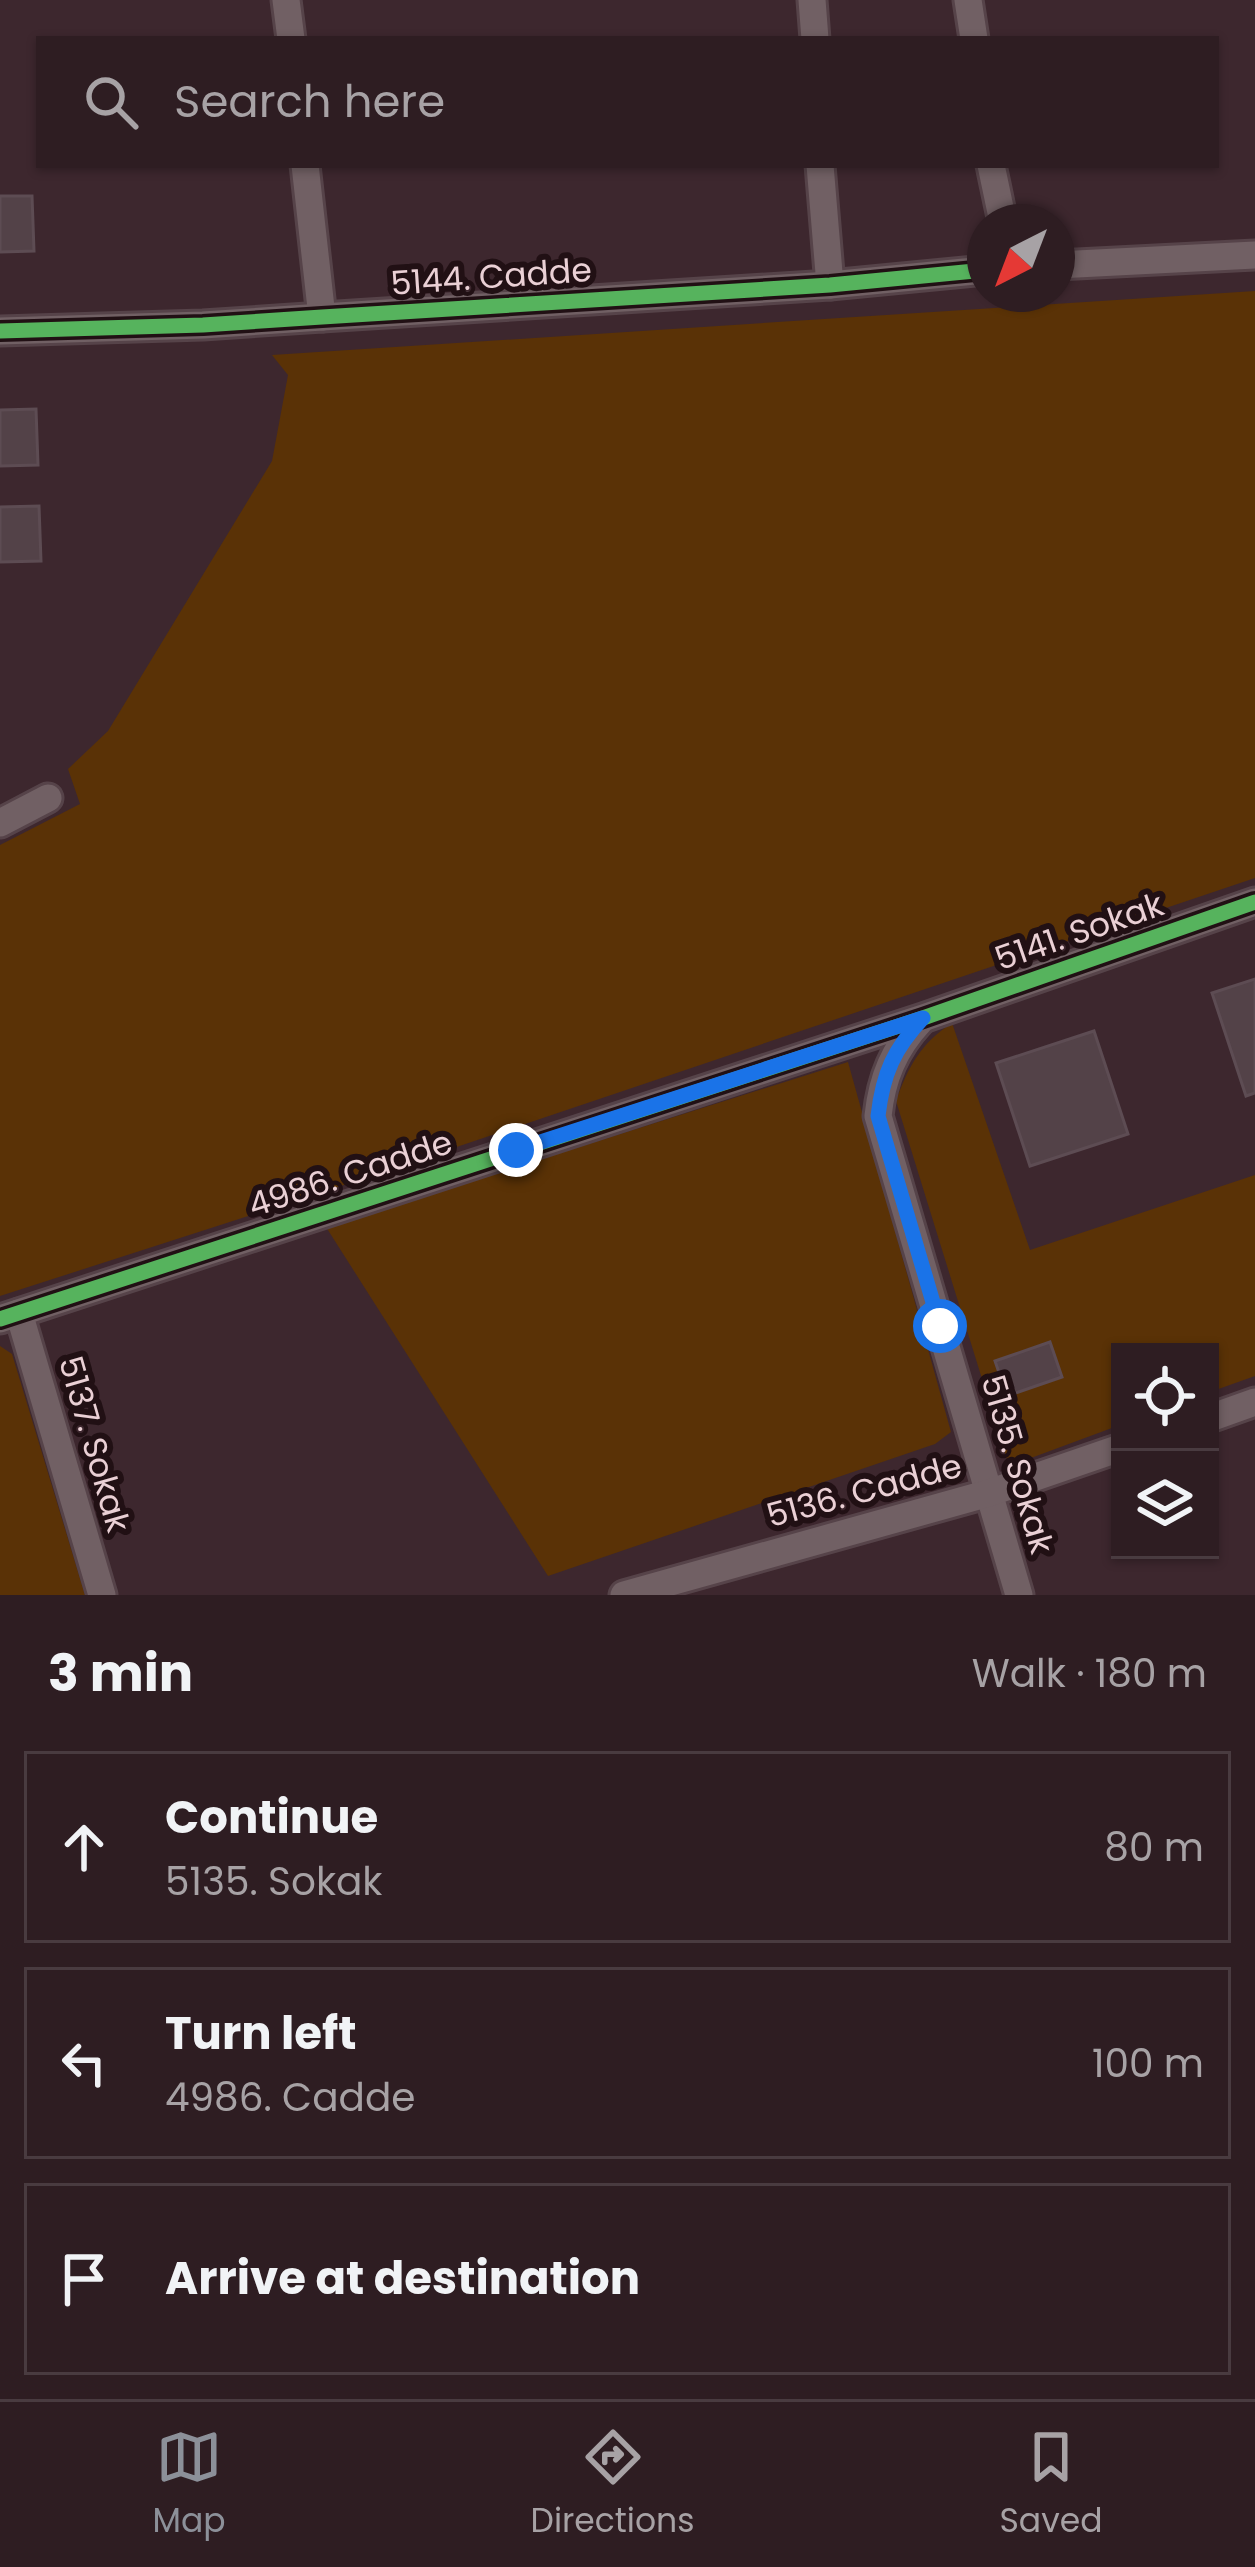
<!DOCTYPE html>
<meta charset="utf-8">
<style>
:root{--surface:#2e1d22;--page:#3a2a2f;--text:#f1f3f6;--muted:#a7a2a5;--line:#493b40;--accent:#8c9099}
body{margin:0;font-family:Poppins,sans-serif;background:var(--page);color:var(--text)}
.controls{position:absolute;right:36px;bottom:36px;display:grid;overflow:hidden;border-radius:0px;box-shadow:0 3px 9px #0004}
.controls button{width:108px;height:108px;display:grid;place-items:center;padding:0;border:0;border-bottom:3px solid var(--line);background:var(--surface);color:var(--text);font:60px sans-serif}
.compass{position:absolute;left:967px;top:204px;width:108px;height:108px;border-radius:50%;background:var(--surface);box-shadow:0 3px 9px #0004;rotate:222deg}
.stop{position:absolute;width:36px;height:36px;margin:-27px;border:9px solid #1a73e8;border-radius:50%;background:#fff}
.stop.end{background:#1a73e8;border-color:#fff;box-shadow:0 3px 12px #0008}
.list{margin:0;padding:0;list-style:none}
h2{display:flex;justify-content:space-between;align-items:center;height:156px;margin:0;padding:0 48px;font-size:51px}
h2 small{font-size:39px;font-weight:400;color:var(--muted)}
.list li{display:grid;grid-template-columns:78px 1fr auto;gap:36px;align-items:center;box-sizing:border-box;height:192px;margin:0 24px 24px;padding:0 24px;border:3px solid var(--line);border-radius:0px}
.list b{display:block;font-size:45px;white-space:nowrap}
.list p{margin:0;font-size:39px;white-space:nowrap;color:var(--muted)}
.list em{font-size:39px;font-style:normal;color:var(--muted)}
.icon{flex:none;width:66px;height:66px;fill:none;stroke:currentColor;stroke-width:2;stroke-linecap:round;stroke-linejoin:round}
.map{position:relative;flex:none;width:1255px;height:1595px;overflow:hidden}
.search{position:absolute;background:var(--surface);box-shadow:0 3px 9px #0004;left:36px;right:36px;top:36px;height:132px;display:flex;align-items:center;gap:30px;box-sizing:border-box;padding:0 42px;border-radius:0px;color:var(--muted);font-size:45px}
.sheet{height:804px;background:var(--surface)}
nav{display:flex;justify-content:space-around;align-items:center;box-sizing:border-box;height:168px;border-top:3px solid var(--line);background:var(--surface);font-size:33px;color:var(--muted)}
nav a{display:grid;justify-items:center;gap:6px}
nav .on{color:var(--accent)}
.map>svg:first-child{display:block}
.green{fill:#5a3206}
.building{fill:#534248;stroke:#5d4c53;stroke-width:3}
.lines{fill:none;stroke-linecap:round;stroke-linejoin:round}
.street-casing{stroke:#564349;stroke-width:33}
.street{stroke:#716064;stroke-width:27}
.cycleway-casing{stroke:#211014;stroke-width:22}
.cycleway{stroke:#56b35d;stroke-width:15}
.route{stroke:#1a73e8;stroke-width:15}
.labels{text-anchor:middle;stroke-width:12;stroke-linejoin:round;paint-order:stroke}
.street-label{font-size:33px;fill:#ead0d5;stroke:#211014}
</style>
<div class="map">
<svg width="1255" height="1595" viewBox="0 0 1255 1595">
<rect width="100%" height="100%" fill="#3d272e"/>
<g class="green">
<path d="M1255 291V878L323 1192 0 1296V845L80 804 68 769 108 731 272 461 288 375 272 355Z"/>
<path d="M952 1023 1030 1250 1255 1175V1376L1210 1392V1352H1120V1425L1009 1466 896 1101C908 1067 921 1043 952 1023Z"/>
<path d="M848 1062 951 1432 935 1444 548 1576 326 1227Z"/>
<path d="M0 1346 12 1354 85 1595H0Z"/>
</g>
<g class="building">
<path d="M0 196H32L34 251 0 252Z"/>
<path d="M36 409 38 465 0 466V410Z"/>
<path d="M39 506 41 561 0 562V507Z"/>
<path d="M1255 979V1093L1246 1096 1212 993Z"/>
<path d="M1094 1031 1128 1134 1030 1166 996 1063Z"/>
<path d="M1050 1342 1062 1377 1007 1396 995 1361Z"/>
</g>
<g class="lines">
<g class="street-casing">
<g id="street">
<path d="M286 0 291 39"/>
<path d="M812 0 815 39"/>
<path d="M968 0 974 39"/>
<path d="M305 165 322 317"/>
<path d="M820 165 830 285"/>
<path d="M991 165 1003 222"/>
<path d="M1057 265 1255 255"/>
<path d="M0 331 203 325 322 317 830 285 985 270"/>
<path d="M0 823 48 798"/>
<path d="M920 1021C894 1049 882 1078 878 1116L1019 1595"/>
<path d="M19 1313 102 1595"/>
<path d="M0 1319 923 1018 1255 902"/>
<path d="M1210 1418 1255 1402"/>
<path d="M624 1595 989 1493 1120 1448"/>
</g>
</g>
<use href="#street" class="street"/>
<g class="cycleway-casing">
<g id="cycleway">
<path d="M0 331 203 325 322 317 830 285 985 270"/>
<path d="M0 1319 923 1018 1255 902"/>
</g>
</g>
<use href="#cycleway" class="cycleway"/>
</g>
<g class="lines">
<path class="route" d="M516 1150 923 1018C894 1049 883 1073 878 1116L940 1326"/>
</g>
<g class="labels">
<g class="street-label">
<text transform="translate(491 276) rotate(-4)" y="12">5144. Cadde</text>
<text transform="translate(1079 931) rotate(-19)" y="12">5141. Sokak</text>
<text transform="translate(350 1173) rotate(-18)" y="12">4986. Cadde</text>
<text transform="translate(95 1444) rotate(74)" y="12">5137. Sokak</text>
<text transform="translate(1018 1464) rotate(74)" y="12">5135. Sokak</text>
<text transform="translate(864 1490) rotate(-15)" y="12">5136. Cadde</text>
</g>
</g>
</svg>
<div class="controls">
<button><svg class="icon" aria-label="locate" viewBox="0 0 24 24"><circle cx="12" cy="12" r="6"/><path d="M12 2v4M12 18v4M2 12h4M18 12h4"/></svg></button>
<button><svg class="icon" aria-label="layers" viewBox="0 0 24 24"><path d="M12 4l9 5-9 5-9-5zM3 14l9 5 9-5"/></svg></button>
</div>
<svg class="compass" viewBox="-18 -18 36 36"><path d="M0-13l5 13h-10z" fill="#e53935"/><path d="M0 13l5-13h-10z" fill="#a7a2a5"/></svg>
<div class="stop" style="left:940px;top:1326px"></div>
<div class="stop end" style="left:516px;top:1150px"></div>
<div class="search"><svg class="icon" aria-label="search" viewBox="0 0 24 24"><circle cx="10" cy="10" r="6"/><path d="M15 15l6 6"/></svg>Search here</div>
</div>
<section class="sheet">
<h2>3 min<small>Walk · 180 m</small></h2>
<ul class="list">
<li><svg class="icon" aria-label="ahead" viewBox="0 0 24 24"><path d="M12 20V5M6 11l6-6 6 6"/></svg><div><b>Continue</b><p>5135. Sokak</p></div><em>80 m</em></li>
<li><svg class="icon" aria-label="left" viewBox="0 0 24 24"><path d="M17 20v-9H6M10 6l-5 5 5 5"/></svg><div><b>Turn left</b><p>4986. Cadde</p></div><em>100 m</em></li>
<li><svg class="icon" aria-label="arrive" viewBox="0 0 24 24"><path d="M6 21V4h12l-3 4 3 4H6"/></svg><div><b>Arrive at destination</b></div></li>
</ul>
</section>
<nav>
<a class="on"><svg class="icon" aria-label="map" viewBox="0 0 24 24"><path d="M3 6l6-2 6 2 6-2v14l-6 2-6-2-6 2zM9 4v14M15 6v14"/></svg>Map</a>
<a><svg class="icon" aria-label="directions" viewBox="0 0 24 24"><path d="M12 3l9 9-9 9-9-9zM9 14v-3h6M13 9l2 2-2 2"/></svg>Directions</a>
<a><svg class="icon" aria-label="saved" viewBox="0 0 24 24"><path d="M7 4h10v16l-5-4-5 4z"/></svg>Saved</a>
</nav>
